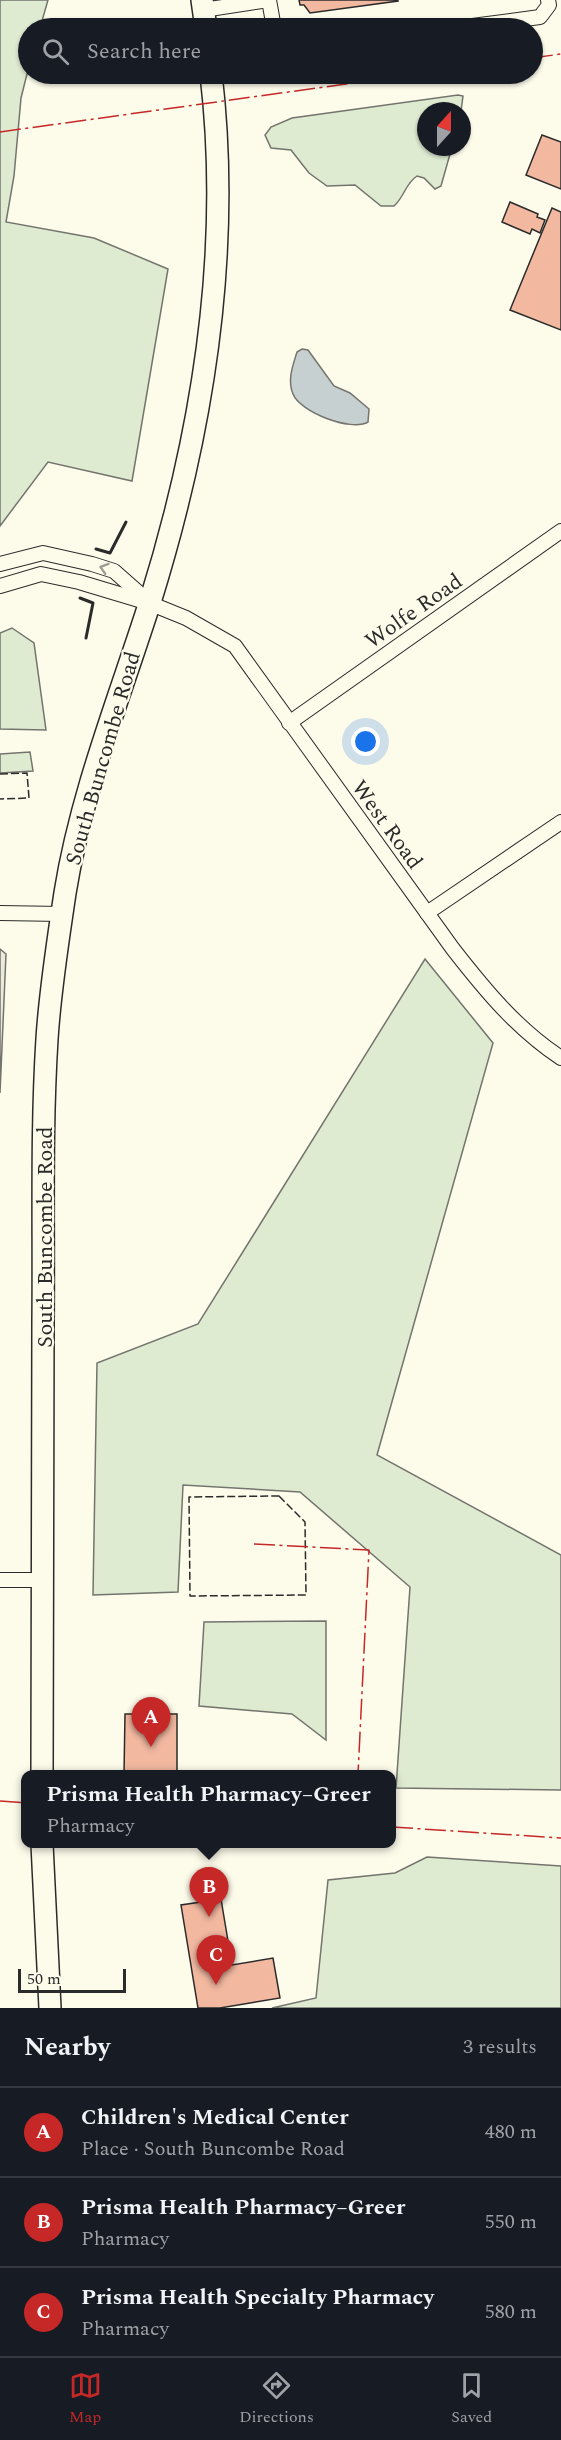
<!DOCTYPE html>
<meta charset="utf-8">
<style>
:root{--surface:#171b24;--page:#242831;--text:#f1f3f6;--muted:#9ea1a6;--line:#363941;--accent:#c62828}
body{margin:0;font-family:Spectral,serif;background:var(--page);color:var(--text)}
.compass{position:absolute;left:417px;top:102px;width:54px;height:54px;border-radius:50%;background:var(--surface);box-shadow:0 2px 4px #0004;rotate:21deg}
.scale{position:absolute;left:18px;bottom:15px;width:108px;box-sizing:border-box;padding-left:6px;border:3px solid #2b2b2b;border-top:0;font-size:16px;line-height:21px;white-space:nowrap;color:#2b2b2b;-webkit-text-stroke:4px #fdfbea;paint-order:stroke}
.you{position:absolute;left:366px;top:742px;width:21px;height:21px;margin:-15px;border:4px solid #fff;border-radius:50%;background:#1a73e8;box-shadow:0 0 0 9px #1a73e833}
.badge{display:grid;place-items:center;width:39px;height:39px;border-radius:50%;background:var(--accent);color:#fff;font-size:20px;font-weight:700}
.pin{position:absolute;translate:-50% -50px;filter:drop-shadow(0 2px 3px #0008)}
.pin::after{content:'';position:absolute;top:32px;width:21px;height:18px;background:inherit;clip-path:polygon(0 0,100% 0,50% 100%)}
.popup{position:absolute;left:21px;top:1770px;width:375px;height:78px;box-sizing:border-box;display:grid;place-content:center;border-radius:12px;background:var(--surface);filter:drop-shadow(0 2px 4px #0005);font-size:20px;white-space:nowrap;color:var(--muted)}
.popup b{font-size:22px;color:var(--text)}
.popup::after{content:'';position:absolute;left:50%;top:100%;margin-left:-12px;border:12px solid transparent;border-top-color:var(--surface)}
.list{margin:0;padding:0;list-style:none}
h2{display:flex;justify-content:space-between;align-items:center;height:78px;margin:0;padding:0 24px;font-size:26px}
h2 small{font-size:20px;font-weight:400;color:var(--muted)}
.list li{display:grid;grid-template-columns:39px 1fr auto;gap:18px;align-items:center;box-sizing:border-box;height:90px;padding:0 24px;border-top:2px solid var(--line)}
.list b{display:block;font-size:22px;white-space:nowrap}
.list p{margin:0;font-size:20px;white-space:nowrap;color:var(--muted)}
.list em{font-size:20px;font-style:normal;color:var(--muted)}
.icon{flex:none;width:33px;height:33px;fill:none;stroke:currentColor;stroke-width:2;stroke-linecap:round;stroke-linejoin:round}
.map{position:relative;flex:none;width:561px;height:2008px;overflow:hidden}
.search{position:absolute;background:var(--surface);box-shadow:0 2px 4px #0004;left:18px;right:18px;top:18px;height:66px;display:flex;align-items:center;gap:15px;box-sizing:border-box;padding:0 21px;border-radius:33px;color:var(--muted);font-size:22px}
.sheet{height:348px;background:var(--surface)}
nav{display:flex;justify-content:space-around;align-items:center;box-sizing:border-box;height:84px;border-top:2px solid var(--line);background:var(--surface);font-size:16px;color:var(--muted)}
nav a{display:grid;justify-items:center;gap:3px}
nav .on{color:var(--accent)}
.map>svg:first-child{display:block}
.green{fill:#deebd1;stroke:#74746e;stroke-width:1.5}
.parking{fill:#eceadb;stroke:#74746e;stroke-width:1.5}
.water{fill:#c7d0d0;stroke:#74746e;stroke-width:1.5}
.building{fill:#f2b8a0;stroke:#2b2b2b;stroke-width:1.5}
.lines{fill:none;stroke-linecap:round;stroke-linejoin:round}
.minor-casing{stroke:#2b2b2b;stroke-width:16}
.primary-casing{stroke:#2b2b2b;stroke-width:24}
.minor{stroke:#fdfbea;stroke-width:14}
.primary{stroke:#fdfbea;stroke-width:21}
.fence{stroke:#2b2b2b;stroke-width:1.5;stroke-dasharray:8 3;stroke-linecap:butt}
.wall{stroke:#2b2b2b;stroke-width:3}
.power{stroke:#c62828;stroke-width:1.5;stroke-dasharray:21 4.5 3 4.5;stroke-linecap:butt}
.oneway{stroke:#9e9d94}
.labels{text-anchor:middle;stroke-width:4.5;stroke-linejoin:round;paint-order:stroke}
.street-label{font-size:22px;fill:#2b2b2b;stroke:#fdfbea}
</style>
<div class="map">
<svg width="561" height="2008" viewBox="0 0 561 2008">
<rect width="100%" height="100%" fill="#fdfbea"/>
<g class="green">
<path d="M0 0H48L40 28H28V70L21 98 14 176 6 222 94 238 168 269 132 481 48 462 0 526Z"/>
<path d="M458 95 463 96 461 111H426V147H452L441 186 435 189 424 178 417 176C405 184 405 196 394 206H381L355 185 327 186 309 173 291 150 271 148 265 135 271 127 292 118Z"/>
<path d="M12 628 34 643 46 730 0 729V633Z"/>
<path d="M30 752 33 771 0 773V754Z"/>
<path d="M425 959 493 1043 377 1455 561 1555V1790L396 1788 410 1587 300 1492 183 1485 178 1592 93 1595 97 1363 198 1324Z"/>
<path d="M326 1621V1740L292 1714 199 1706 204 1622Z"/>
<path d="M427 1857 561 1866V2008H272L316 1998 328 1880 395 1873Z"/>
</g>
<path class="parking" d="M0 949 6 954 0 1093Z"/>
<path class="water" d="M302 349 308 350 334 386 350 393 369 409 368 422C351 432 300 412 293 394 287 380 293 365 297 352Z"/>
<g class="building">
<path d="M299 0H398V1L310 13 304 5H300Z"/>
<path d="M542 135 561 142V189L526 175Z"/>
<path d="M510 202 538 214 537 217 545 220 540 233 532 229 530 234 502 222Z"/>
<path d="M552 208 561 212V330L510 310Z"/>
<path d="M125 1714H177V1774H124Z"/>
<path d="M221 1899 232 1965 273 1958 280 1998 220 2008H198L181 1905Z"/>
</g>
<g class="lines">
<g class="minor-casing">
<g id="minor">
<path d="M269 0 274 28"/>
<path d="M203 10 269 0"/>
<path d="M457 28 540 17 549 5 548 0"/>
<path d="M0 564 43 553 92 564 114 571 148 601"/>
<path d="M0 586 41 574 79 582 149 603 186 618 235 646 453 949C485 990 517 1029 561 1058"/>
<path d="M289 723 561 531"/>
<path d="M0 913 62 914"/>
<path d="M427 913 561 822"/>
<path d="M0 1580H42"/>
</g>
</g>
<g class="primary-casing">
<g id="primary">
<path d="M202 0 206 28"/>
<path d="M42 1774C42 1624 43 1474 43 1324 44 1229 41 1134 47 1039 50 990 58 941 65 893 81 793 119 699 150 602 203 432 232 252 211 74"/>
<path d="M42 1844 50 2008"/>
</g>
</g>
<use href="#minor" class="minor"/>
<use href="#primary" class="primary"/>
<g class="fence">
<path d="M0 774 27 773 29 798 0 799"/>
<path d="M279 1496 305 1522 306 1595 190 1596 189 1497Z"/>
</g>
<g class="wall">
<path d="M96 549 110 553 126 522"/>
<path d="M80 598 93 603 86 638"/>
</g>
<g class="power">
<path d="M532 58 561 54"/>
<path d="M0 132 418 74"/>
<path d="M254 1544 369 1550 358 1774"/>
<path d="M0 1801 26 1803"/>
<path d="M392 1827 561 1838"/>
</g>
</g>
<defs><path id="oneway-chevron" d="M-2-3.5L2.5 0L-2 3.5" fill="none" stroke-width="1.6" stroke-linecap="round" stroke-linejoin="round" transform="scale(1.5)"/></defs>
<use class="oneway" href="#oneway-chevron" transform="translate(104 568) rotate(-162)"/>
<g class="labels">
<g class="street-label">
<text transform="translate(413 610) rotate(-35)" y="8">Wolfe Road</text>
<text transform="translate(102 758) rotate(-74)" y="8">South Buncombe Road</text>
<text transform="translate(388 824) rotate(54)" y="8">West Road</text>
<text transform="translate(44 1237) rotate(-90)" y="8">South Buncombe Road</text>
</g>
</g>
</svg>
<svg class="compass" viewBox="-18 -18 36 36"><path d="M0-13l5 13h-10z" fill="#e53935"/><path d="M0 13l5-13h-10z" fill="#9ea1a6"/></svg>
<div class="scale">50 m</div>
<div class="you"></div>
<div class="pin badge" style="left:151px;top:1747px">A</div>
<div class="pin badge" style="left:209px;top:1917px">B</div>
<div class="popup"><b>Prisma Health Pharmacy–Greer</b>Pharmacy</div>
<div class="pin badge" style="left:216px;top:1985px">C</div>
<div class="search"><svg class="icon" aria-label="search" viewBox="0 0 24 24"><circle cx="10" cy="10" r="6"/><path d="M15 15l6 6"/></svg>Search here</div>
</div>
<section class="sheet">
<h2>Nearby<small>3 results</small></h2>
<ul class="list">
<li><span class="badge">A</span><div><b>Children's Medical Center</b><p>Place · South Buncombe Road</p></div><em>480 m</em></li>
<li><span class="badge">B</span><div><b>Prisma Health Pharmacy–Greer</b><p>Pharmacy</p></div><em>550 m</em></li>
<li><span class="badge">C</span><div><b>Prisma Health Specialty Pharmacy</b><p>Pharmacy</p></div><em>580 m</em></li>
</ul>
</section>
<nav>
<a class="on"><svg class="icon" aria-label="map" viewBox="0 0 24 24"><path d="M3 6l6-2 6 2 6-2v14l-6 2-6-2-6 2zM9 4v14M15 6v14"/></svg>Map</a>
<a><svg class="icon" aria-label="directions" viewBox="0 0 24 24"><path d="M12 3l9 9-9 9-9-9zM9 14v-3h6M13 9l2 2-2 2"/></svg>Directions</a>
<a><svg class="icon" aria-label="saved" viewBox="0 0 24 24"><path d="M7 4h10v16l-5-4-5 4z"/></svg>Saved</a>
</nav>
